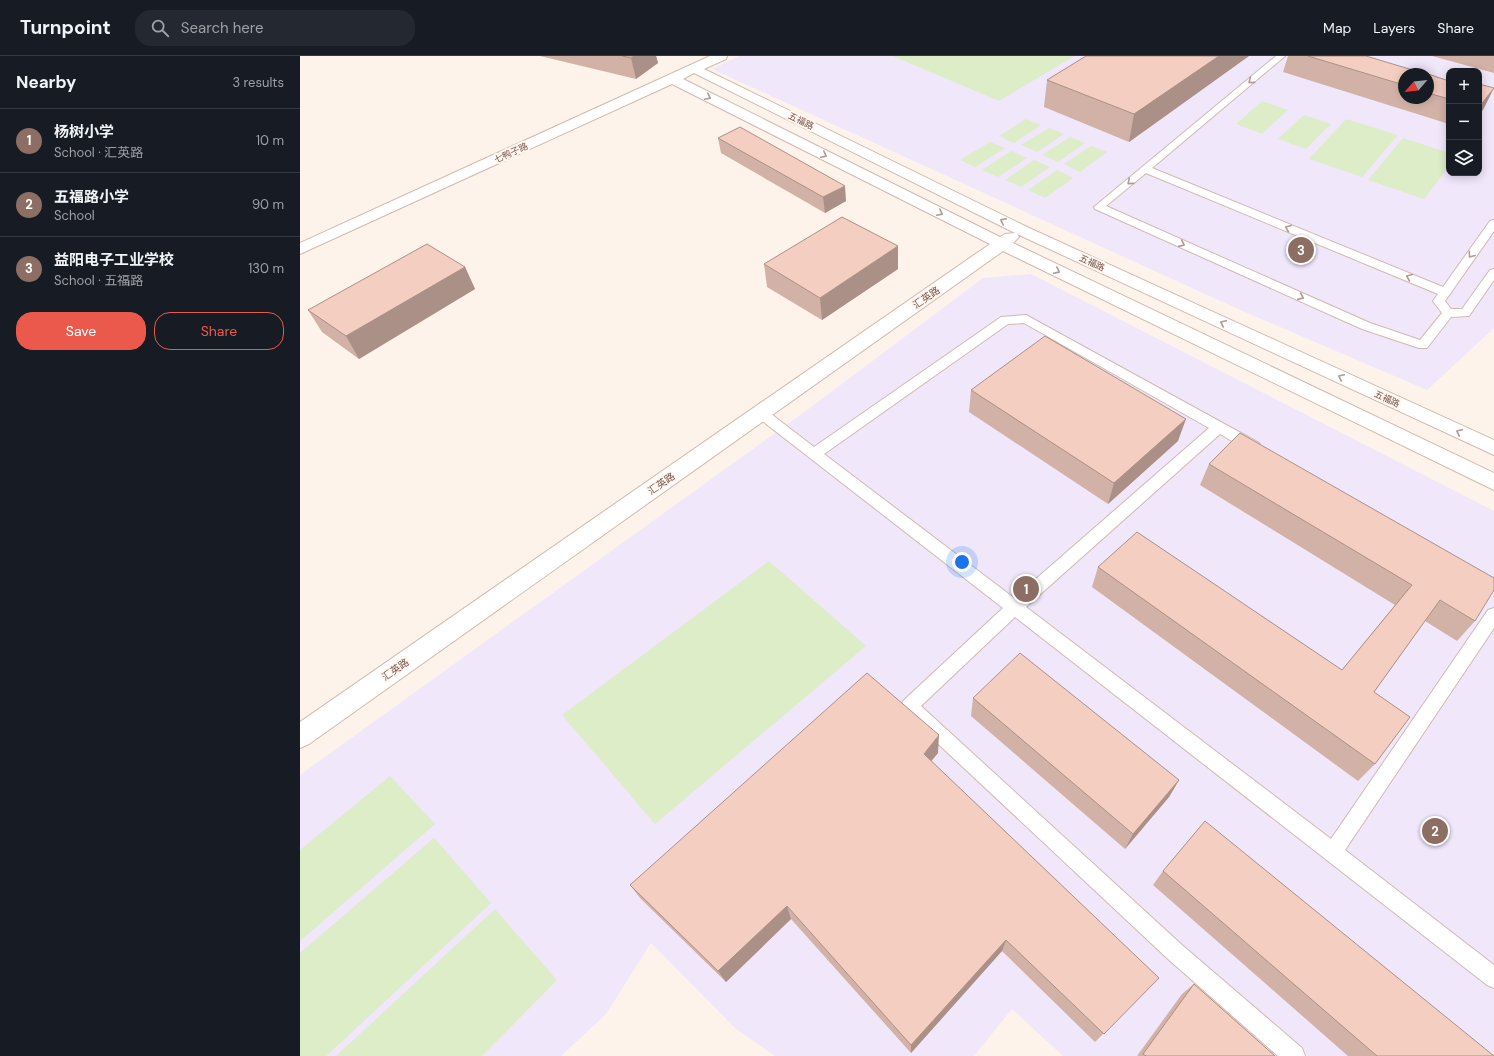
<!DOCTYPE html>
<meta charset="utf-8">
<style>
:root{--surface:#171b24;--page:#242831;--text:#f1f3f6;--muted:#9ea1a6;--line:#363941;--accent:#eb594c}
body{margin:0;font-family:"DM Sans","Noto Sans SC",sans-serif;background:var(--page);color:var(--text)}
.controls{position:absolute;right:12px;top:12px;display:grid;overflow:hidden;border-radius:8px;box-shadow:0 2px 10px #0003}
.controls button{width:36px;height:36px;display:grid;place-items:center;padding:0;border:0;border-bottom:1px solid var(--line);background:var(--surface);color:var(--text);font:20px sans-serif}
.compass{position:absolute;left:1098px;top:12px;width:36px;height:36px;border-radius:50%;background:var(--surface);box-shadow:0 2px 10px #0003;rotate:242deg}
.you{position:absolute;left:662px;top:506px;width:14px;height:14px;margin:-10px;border:3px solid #fff;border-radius:50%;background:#1a73e8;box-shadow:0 0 0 6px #1a73e833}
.badge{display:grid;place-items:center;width:26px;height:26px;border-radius:50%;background:var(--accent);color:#fff;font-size:13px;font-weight:700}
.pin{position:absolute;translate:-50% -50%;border:2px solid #fff;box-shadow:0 1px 4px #0006}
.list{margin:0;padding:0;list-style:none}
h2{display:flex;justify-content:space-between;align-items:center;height:52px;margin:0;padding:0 16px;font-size:17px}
h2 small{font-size:13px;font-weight:400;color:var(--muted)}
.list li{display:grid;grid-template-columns:26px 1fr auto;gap:12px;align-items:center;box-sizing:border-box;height:64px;padding:0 16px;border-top:1px solid var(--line)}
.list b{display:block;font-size:15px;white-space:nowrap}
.list p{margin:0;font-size:13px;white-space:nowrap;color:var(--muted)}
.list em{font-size:13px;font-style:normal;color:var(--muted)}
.actions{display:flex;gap:8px;padding:12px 16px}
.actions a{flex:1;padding:9px 0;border:1px solid var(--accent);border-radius:16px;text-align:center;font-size:14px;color:var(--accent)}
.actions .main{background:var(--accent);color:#fff}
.icon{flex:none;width:22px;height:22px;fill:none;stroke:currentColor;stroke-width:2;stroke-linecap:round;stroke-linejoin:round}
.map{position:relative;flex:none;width:1194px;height:1000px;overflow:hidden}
header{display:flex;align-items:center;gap:24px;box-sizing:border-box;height:56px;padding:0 20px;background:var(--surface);border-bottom:1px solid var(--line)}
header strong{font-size:19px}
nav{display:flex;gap:22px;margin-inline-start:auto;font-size:14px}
.search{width:280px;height:36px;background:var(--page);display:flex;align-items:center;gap:10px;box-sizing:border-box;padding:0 14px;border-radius:16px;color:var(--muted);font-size:15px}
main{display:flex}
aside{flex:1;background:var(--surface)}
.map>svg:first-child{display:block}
.education{fill:#f0e7fa;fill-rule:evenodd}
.green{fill:#dcedc7}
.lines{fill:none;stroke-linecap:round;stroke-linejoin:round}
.service-casing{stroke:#d2b9ae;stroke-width:2}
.tertiary-casing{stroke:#d2b9ae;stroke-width:2}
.service{fill:#fff;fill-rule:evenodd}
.tertiary{fill:#fff;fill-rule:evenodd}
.wall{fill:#d2b1a6}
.shaded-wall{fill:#ab9087}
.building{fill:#f4cec1;stroke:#ab9087}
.oneway{stroke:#b09a93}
.labels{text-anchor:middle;stroke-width:4;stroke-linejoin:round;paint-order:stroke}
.far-street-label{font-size:9px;fill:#7b564b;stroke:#fff8f2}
.street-label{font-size:10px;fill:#7b564b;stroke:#fff8f2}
</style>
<header>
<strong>Turnpoint</strong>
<div class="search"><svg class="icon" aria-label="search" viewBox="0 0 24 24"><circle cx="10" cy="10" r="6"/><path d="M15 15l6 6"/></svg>Search here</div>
<nav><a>Map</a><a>Layers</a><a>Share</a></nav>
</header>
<main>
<aside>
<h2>Nearby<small>3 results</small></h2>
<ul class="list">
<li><span class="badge" style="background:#8d6e63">1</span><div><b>杨树小学</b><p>School · 汇英路</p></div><em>10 m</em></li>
<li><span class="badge" style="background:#8d6e63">2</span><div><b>五福路小学</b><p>School</p></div><em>90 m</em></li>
<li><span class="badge" style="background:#8d6e63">3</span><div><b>益阳电子工业学校</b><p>School · 五福路</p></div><em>130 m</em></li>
</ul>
<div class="actions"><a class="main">Save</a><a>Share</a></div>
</aside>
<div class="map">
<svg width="1194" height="1000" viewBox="0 0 1194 1000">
<rect width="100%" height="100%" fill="#fdf3ea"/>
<g class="education">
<path d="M439 0H1194V272L1127 334 938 253 412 13ZM1149 15H1179V117H1149ZM1104 18H1128V42H1104Z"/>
<path d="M731 218 1194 455V1000H763L712 953 674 1000H475L435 972 351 887 306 958 261 1000H0V719L503 357 683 222Z"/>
</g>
<g class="green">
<path d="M593 0H774L699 45Z"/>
<path d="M962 45 988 54 962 78 936 68Z"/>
<path d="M1004 59 1031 68 1006 93 978 83Z"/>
<path d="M726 63 741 69 714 87 699 80Z"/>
<path d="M1046 63 1098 79 1062 121 1009 103Z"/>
<path d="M749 72 764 78 737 96 721 89Z"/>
<path d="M770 81 785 87 758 106 742 99Z"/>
<path d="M1103 82 1149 97V110L1124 143 1068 124Z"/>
<path d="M690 86 705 92 675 111 660 104Z"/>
<path d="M791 90 807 96 780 116 764 108Z"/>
<path d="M711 95 727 102 698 121 682 114Z"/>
<path d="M734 104 750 111 721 131 705 124Z"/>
<path d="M757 114 773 122 745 142 728 134Z"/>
<path d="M469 505 566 590 355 768 262 659Z"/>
<path d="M90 720 135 768 0 885V794Z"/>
<path d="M134 782 191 847 26 1000H0V897Z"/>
<path d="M195 853 257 924 182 1000H36Z"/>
</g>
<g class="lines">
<g class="service-casing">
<g id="service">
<path d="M976 0H985L852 112 1143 231 1190 165 1194 164V175L1145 245 1151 253H1162L1190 214 1194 213V224L1169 260 1151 261 1127 292H1119L1062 273 795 153 794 151ZM846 117 1138 238 1133 245 1142 257 1120 284 1070 267 806 150Z"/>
<path d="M726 259 959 387 961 391 959 395 954 396 949 395 920 378 726 551 1031 783 1188 554 1194 552V572L1045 794 1194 909V932L1187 929 715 561 621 650 882 889 1002 992 1005 1000H978L868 903 603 655 601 650 603 645 703 552 456 360 454 357 456 354 461 352 466 354 514 391 701 261ZM724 267 909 372 714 542 524 398 708 268Z"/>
</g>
</g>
<g class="tertiary-casing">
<path id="tertiary" d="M410 0H427L426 3 404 13 727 171 1194 384V399L717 178 719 181 713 187 1194 417V434L703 195 9 688 0 692V666L690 188 372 28 0 198V187ZM394 17 715 177 705 178 700 181 383 23Z"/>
</g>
<use href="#service" class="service"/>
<use href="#tertiary" class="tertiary"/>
</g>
<g class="wall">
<path d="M240 0H356L358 7 336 23Z"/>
<path d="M786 0H949L829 86 744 51 747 24Z"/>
<path d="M988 0H1066L1104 18V42H1128V18L1149 25V68L983 16Z"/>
<path d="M1132 0H1194V17Z"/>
<path d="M418 82 546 145 525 157 421 97Z"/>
<path d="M598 190V213L522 264 467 231 464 208Z"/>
<path d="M165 211 175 233 59 303 22 276 8 254Z"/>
<path d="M671 334 878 385 808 448 669 356Z"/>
<path d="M909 408 1175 565 1157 585 1125 565 1074 636 1075 708 1058 725 792 531 798 511 1042 614 1095 549 900 429Z"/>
<path d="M673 642 879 724 869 741 825 793 671 660Z"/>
<path d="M638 697 631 705 859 922 795 986 702 895 611 997 491 863 426 926 340 842 330 829Z"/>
<path d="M863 815 1194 1000H1048L853 829Z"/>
<path d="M894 928 975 1000H837L882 938Z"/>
</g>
<g class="shaded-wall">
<path d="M334 0H356L358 7 336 23 331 2Z"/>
<path d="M919 0H949L829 86 834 58Z"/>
<path d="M1194 32 1183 54 1179 59V51Z"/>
<path d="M545 130 546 145 525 157 523 141Z"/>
<path d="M598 190V213L522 264 520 242Z"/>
<path d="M165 211 175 233 59 303 46 280Z"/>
<path d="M886 363 878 385 808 448 814 427Z"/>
<path d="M639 679 638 697 623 715 624 698Z"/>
<path d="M879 724 869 741 825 793 833 778Z"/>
<path d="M487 850 491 863 426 926 418 915Z"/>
<path d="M706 884 702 895 611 997V989Z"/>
</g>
<g class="building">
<path d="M322 0H334L331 2Z"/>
<path d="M786 0H919L834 58 747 24Z"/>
<path d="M1008 0H1066L1126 18H1104V29Z"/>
<path d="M1128 18 1149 25V43L1128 37Z"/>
<path d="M1179 28 1194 32 1179 51Z"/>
<path d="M440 71 545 130 523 141 418 82Z"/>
<path d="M542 161 598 190 520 242 464 208Z"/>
<path d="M127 188 165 211 46 280 8 254Z"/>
<path d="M745 280 886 363 814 427 671 334Z"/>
<path d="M940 377 1194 522V534L1175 565 1140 544 1074 636 1110 661 1075 708 798 511 837 476 1042 614 1112 529 909 408Z"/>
<path d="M720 597 879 724 833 778 673 642Z"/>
<path d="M567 617 639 679 624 698 859 922 804 978 706 884 611 989 487 850 418 915 330 829Z"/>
<path d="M905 765 1194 1000H1077L863 815Z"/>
<path d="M894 928 975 1000H846L843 998Z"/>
</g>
<defs><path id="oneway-chevron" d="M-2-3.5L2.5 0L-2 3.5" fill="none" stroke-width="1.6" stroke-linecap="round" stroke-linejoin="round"/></defs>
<g class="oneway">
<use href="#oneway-chevron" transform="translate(951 25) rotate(140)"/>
<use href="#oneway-chevron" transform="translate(408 41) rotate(27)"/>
<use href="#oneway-chevron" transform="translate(524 99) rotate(27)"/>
<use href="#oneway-chevron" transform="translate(830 126) rotate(140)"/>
<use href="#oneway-chevron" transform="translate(640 157) rotate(27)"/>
<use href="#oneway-chevron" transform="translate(703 165) rotate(-154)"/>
<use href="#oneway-chevron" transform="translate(988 172) rotate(-158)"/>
<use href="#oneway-chevron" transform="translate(882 188) rotate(24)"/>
<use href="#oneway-chevron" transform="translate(1171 199) rotate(126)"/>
<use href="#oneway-chevron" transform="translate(757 215) rotate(26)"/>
<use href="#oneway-chevron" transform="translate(1109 221) rotate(-158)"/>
<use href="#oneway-chevron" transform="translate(1001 241) rotate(24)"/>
<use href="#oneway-chevron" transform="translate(923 267) rotate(-155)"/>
<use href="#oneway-chevron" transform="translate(1041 321) rotate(-155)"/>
<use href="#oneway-chevron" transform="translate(1159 376) rotate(-155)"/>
</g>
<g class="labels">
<g class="far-street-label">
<text transform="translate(501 65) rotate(26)" y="3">五福路</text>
<text transform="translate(211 97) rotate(-25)" y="3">七鸭子路</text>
<text transform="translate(792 207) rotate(25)" y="3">五福路</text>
<text transform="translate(1087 343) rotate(25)" y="3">五福路</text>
</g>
<g class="street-label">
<text transform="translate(626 241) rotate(-35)" y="4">汇英路</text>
<text transform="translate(361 427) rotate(-35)" y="4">汇英路</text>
<text transform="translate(95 613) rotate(-35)" y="4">汇英路</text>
</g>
</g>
</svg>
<div class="controls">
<button>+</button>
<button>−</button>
<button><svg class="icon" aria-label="layers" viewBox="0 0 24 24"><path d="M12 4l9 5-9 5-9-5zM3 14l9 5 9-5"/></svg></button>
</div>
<svg class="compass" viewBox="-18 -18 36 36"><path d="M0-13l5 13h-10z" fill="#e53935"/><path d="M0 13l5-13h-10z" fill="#9ea1a6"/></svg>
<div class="you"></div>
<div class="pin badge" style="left:726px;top:533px;background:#8d6e63">1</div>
<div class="pin badge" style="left:1135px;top:775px;background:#8d6e63">2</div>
<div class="pin badge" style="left:1001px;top:194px;background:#8d6e63">3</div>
</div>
</main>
